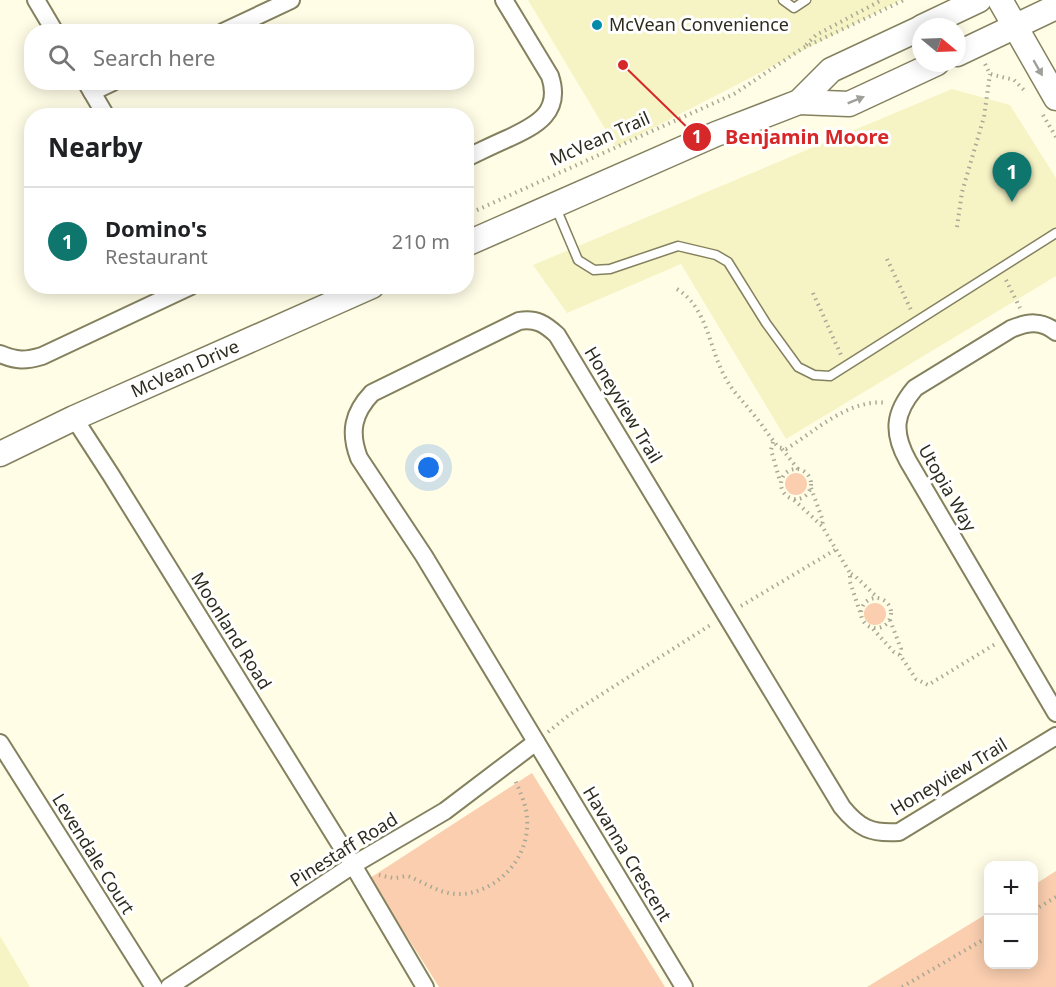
<!DOCTYPE html>
<meta charset="utf-8">
<style>
:root{--surface:#fff;--page:#f6f6f6;--text:#202124;--muted:#757577;--line:#e0e0e0;--accent:#0f766e}
body{margin:0;font-family:"Noto Sans",sans-serif;background:var(--page);color:var(--text)}
.controls{position:absolute;right:18px;bottom:18px;display:grid;overflow:hidden;border-radius:12px;box-shadow:0 3px 15px #0003}
.controls button{width:54px;height:54px;display:grid;place-items:center;padding:0;border:0;border-bottom:2px solid var(--line);background:var(--surface);color:var(--text);font:30px sans-serif}
.compass{position:absolute;left:912px;top:18px;width:54px;height:54px;border-radius:50%;background:var(--surface);box-shadow:0 3px 15px #0003;rotate:109deg}
.you{position:absolute;left:429px;top:468px;width:21px;height:21px;margin:-15px;border:4px solid #fff;border-radius:50%;background:#1a73e8;box-shadow:0 0 0 9px #1a73e833}
.badge{display:grid;place-items:center;width:39px;height:39px;border-radius:50%;background:var(--accent);color:#fff;font-size:20px;font-weight:700}
.pin{position:absolute;translate:-50% -50px;filter:drop-shadow(0 2px 3px #0008)}
.pin::after{content:'';position:absolute;top:32px;width:21px;height:18px;background:inherit;clip-path:polygon(0 0,100% 0,50% 100%)}
.list{margin:0;padding:0;list-style:none}
h2{display:flex;justify-content:space-between;align-items:center;height:78px;margin:0;padding:0 24px;font-size:26px}
h2 small{font-size:20px;font-weight:400;color:var(--muted)}
.list li{display:grid;grid-template-columns:39px 1fr auto;gap:18px;align-items:center;box-sizing:border-box;height:108px;padding:0 24px;border-top:2px solid var(--line)}
.list b{display:block;font-size:22px;white-space:nowrap}
.list p{margin:0;font-size:20px;white-space:nowrap;color:var(--muted)}
.list em{font-size:20px;font-style:normal;color:var(--muted)}
.icon{flex:none;width:33px;height:33px;fill:none;stroke:currentColor;stroke-width:2;stroke-linecap:round;stroke-linejoin:round}
.map{position:relative;flex:none;width:1056px;height:987px;overflow:hidden}
.search{position:absolute;background:var(--surface);box-shadow:0 3px 15px #0003;left:24px;top:24px;width:450px;height:66px;display:flex;align-items:center;gap:15px;box-sizing:border-box;padding:0 21px;border-radius:24px;color:var(--muted);font-size:22px}
.panel{position:absolute;background:var(--surface);box-shadow:0 3px 15px #0003;left:24px;top:108px;width:450px;height:186px;border-radius:24px}
.map>svg:first-child{display:block}
.built{fill:#f6f3c5}
.green{fill:#faceaf}
.lines{fill:none;stroke-linecap:round;stroke-linejoin:round}
.service-casing{stroke:#84815f;stroke-width:11}
.minor-casing{stroke:#84815f;stroke-width:20}
.secondary-casing{stroke:#84815f;stroke-width:27}
.path{stroke:#a9a894;stroke-width:4;stroke-dasharray:1.5 4.5;stroke-linecap:butt}
.service{stroke:#fff;stroke-width:8}
.minor{stroke:#fff;stroke-width:16}
.secondary{stroke:#fff;stroke-width:24}
.oneway{fill:#a0a09a}
.poi-dot{fill:#028baa;stroke:#fff;stroke-width:2}
.labels{text-anchor:middle;stroke-width:6;stroke-linejoin:round;paint-order:stroke}
.poi-label{font-size:18px;fill:#2d2c1e;stroke:#fff;text-anchor:start}
.street-label{font-size:18px;fill:#2d2c1e;stroke:#fff}
.leader{fill:none;stroke:#d62828;stroke-width:2}
.callout-dot{fill:#d62828;stroke:#fff;stroke-width:2}
.mark-label{font-size:18px;text-anchor:middle;font-weight:bold;fill:#fff}
.callout-label{font-size:20px;text-anchor:middle;font-weight:bold;fill:#d62828;stroke:#fff;stroke-width:6;stroke-linejoin:round;paint-order:stroke}
</style>
<div class="map">
<svg width="1056" height="987" viewBox="0 0 1056 987">
<rect width="100%" height="100%" fill="#fffde6"/>
<g class="built">
<path d="M528 0H901L616 147Z"/>
<path d="M952 89 1010 105 1056 178V276L786 439 681 264 567 313 533 265Z"/>
<path d="M0 936 30 987H0Z"/>
</g>
<g class="green">
<circle cx="796" cy="484" r="11"/>
<circle cx="875" cy="614" r="11"/>
<path d="M532 773 665 987H439L370 878Z"/>
<path d="M1056 871V987H867L988 913V964H1034V885Z"/>
</g>
<g class="lines">
<g class="service-casing">
<g id="service">
<path d="M783 0 794 8 806 0"/>
<path d="M556 208 578 260 594 270 610 269 678 246 716 255 728 262 766 323 798 367 814 375 830 376 1056 233"/>
</g>
</g>
<g class="minor-casing">
<g id="minor">
<path d="M36 0 55 32"/>
<path d="M223 32 291 0"/>
<path d="M86 82 106 116"/>
<path d="M92 92 113 82"/>
<path d="M466 158C481 151 495 144 509 138 537 125 562 112 550 76L504 0"/>
<path d="M1056 332C1041 320 1028 322 1011 329L915 388C894 413 892 432 908 461L1056 713"/>
<path d="M0 354C17 361 25 361 42 356L191 286"/>
<path d="M74 418 111 475 353 865 425 987"/>
<path d="M0 743 154 987"/>
<path d="M169 987 353 865 445 811 536 742"/>
<path d="M684 987 424 556 359 458C349 432 353 413 372 393L519 321C536 318 545 324 557 335L842 807C859 828 871 834 899 832L1056 736"/>
</g>
</g>
<g class="secondary-casing">
<g id="secondary">
<path d="M1000 0 1056 98"/>
<path d="M922 27 979 0"/>
<path d="M957 54 1056 7"/>
<path d="M799 102 849 104 937 63"/>
<path d="M466 244 716 134 799 102 831 70 921 28"/>
<path d="M0 454 74 418 372 286"/>
</g>
</g>
<g class="path">
<path d="M806 45 816 35 882 0"/>
<path d="M985 64 990 74 1014 80 1024 90"/>
<path d="M1043 115 1056 137"/>
<path d="M466 215 734 94 803 48 904 0"/>
<path d="M957 227 962 192 984 117 990 74"/>
<path d="M887 259 911 310"/>
<path d="M1006 280 1020 308"/>
<path d="M677 289C708 308 709 349 725 377 732 391 743 401 753 414 762 424 769 436 778 447L786 449C816 431 849 398 887 403"/>
<path d="M813 293 841 355"/>
<path d="M773 442 771 450 780 481"/>
<path d="M782 449 798 469"/>
<circle cx="796" cy="484" r="15"/>
<path d="M811 488 823 521 822 525"/>
<path d="M794 500 822 526 850 573V582L860 612"/>
<path d="M851 574 856 577 878 598"/>
<circle cx="876" cy="613" r="15"/>
<path d="M741 606 835 550"/>
<path d="M890 620 901 649 900 655"/>
<path d="M873 629 894 652 900 655 916 679 928 685 997 643"/>
<path d="M548 732 569 715 712 624"/>
<path d="M379 875C383 876 388 877 393 878 399 878 405 875 410 877 428 884 441 895 462 894 499 891 530 857 527 819 527 806 520 792 515 780"/>
<path d="M1034 910 1056 897"/>
<path d="M902 987 988 937"/>
</g>
<use href="#service" class="service"/>
<use href="#minor" class="minor"/>
<use href="#secondary" class="secondary"/>
</g>
<defs><path id="oneway-solid" d="M-6-.8H1V-3.2L6.5 0L1 3.2V.8H-6Z" transform="scale(1.5)"/></defs>
<g class="oneway">
<use href="#oneway-solid" transform="translate(1038 68) rotate(60)"/>
<use href="#oneway-solid" transform="translate(856 100) rotate(-22)"/>
</g>
<circle class="poi-dot" cx="597" cy="25" r="6"/>
<g class="labels">
<g class="poi-label">
<text x="609" y="31">McVean Convenience</text>
</g>
<g class="street-label">
<text transform="translate(600 139) rotate(-24)" y="6">McVean Trail</text>
<text transform="translate(185 369) rotate(-24)" y="6">McVean Drive</text>
<text transform="translate(623 405) rotate(59)" y="6">Honeyview Trail</text>
<text transform="translate(947 488) rotate(60)" y="6">Utopia Way</text>
<text transform="translate(231 631) rotate(58)" y="6">Moonland Road</text>
<text transform="translate(949 777) rotate(-31)" y="6">Honeyview Trail</text>
<text transform="translate(344 850) rotate(-32)" y="6">Pinestaff Road</text>
<text transform="translate(93 854) rotate(58)" y="6">Levendale Court</text>
<text transform="translate(627 854) rotate(59)" y="6">Havanna Crescent</text>
</g>
</g>
<path class="leader" d="M623 65L697 137"/>
<g class="callout-dot">
<circle cx="623" cy="65" r="6"/>
<circle cx="697" cy="137" r="15"/>
</g>
<g class="mark-label">
<text x="697" y="143">1</text>
</g>
<g class="callout-label">
<text x="807" y="144">Benjamin Moore</text>
</g>
</svg>
<div class="controls">
<button>+</button>
<button>−</button>
</div>
<svg class="compass" viewBox="-18 -18 36 36"><path d="M0-13l5 13h-10z" fill="#e53935"/><path d="M0 13l5-13h-10z" fill="#757577"/></svg>
<div class="you"></div>
<div class="pin badge" style="left:1012px;top:202px">1</div>
<div class="search"><svg class="icon" aria-label="search" viewBox="0 0 24 24"><circle cx="10" cy="10" r="6"/><path d="M15 15l6 6"/></svg>Search here</div>
<section class="panel">
<h2>Nearby<small></small></h2>
<ul class="list">
<li><span class="badge">1</span><div><b>Domino's</b><p>Restaurant</p></div><em>210 m</em></li>
</ul>
</section>
</div>
